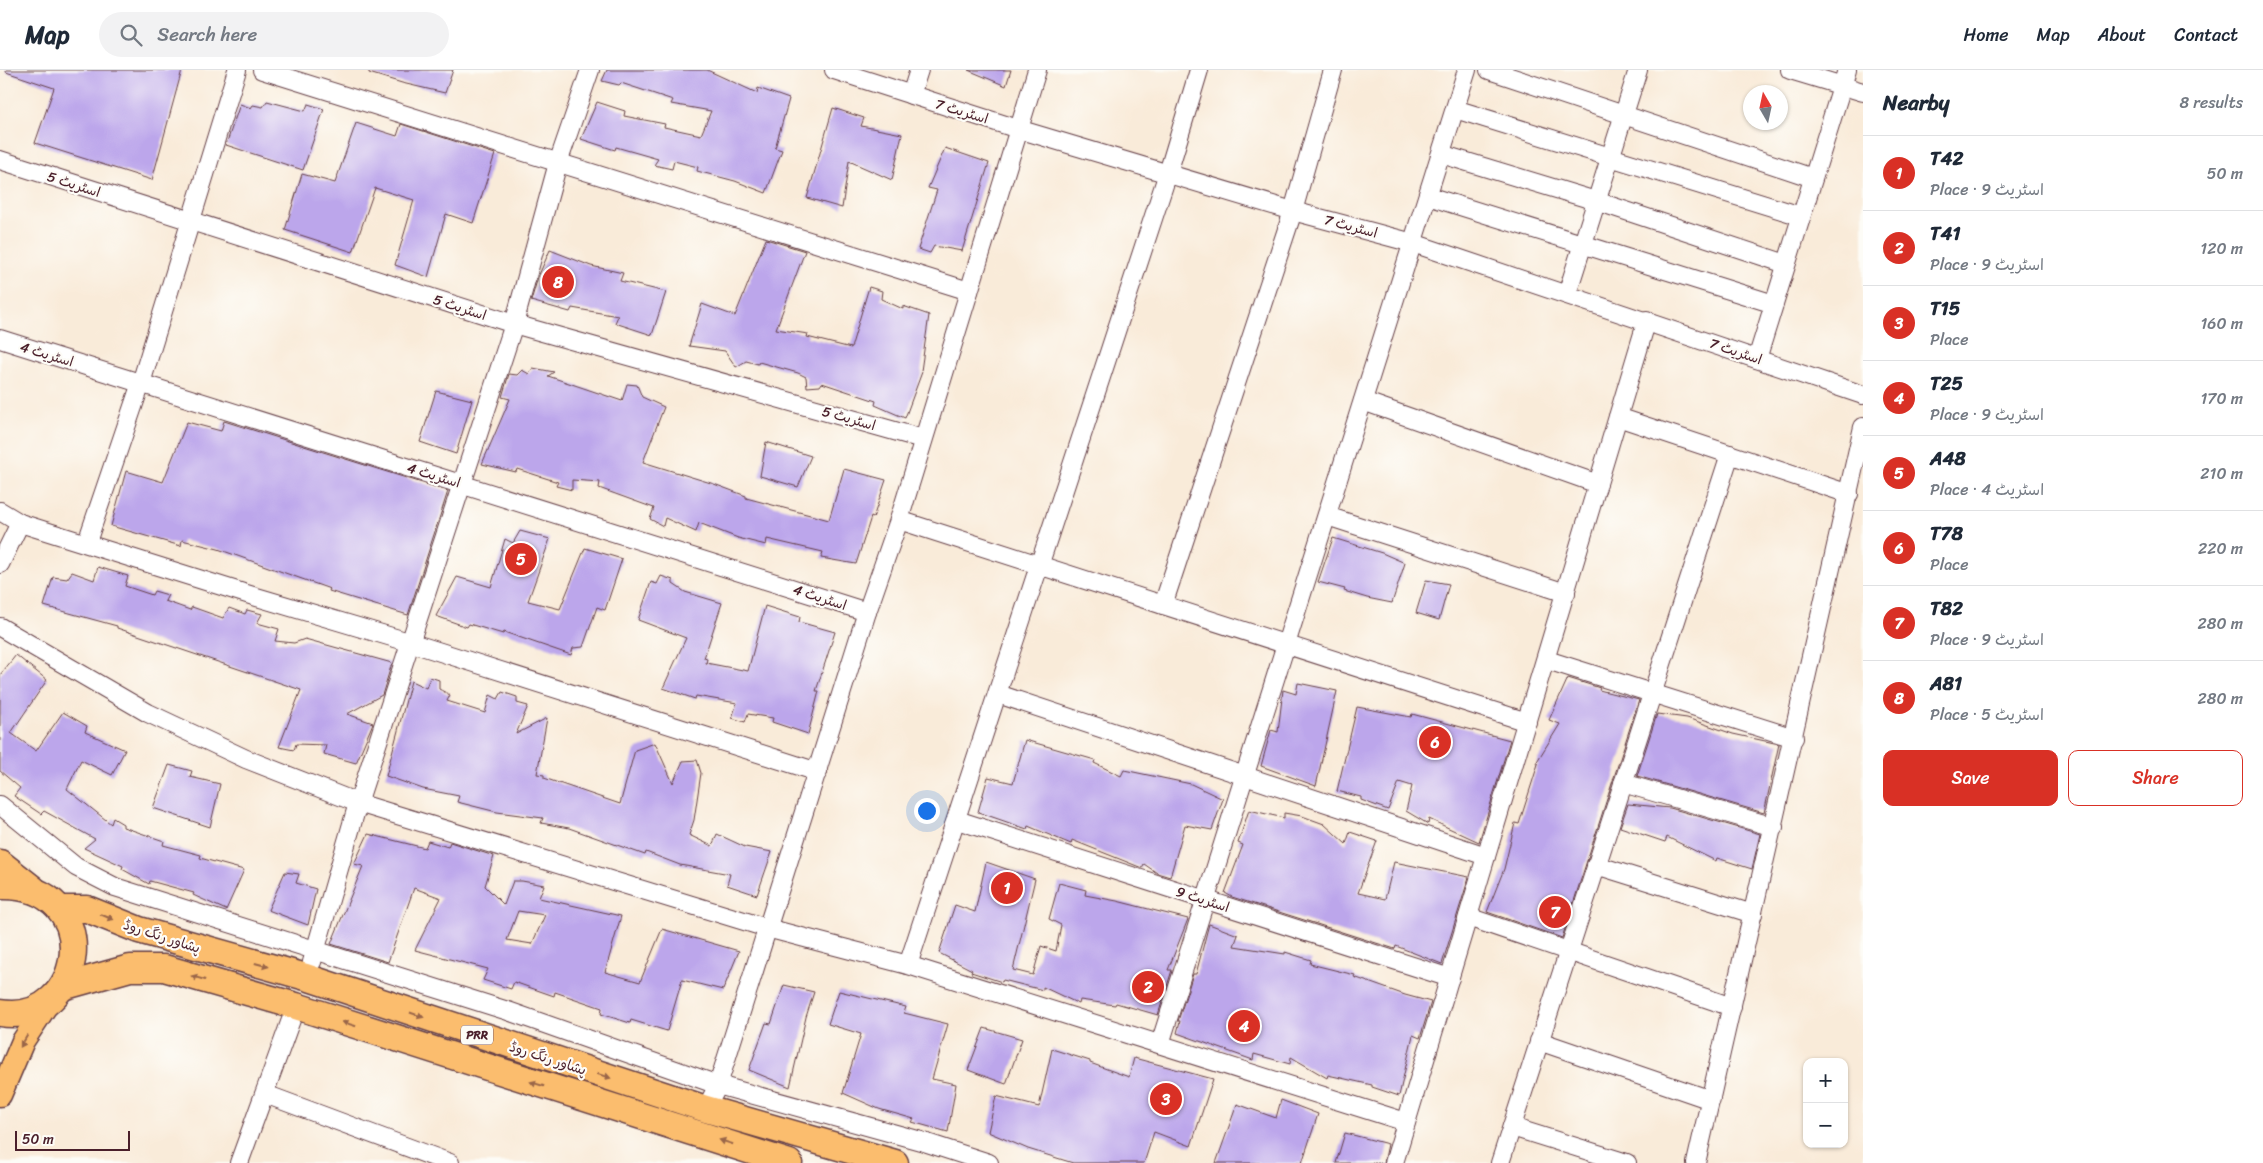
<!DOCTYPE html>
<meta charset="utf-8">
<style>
:root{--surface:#fff;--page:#f2f2f3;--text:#1f2937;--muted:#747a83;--line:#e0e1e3;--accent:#d93025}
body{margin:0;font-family:Sriracha,"Playpen Sans Arabic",sans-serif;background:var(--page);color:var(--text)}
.controls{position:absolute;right:15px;bottom:15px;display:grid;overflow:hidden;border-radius:10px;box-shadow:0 1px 4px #0004}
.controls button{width:45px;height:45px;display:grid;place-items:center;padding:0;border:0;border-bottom:1px solid var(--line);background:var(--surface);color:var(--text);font:25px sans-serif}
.compass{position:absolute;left:1743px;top:15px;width:45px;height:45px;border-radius:50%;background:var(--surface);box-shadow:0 1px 4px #0004;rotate:351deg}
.scale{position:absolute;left:15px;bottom:12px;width:115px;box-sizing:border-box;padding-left:5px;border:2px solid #4a1f2b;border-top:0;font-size:14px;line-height:18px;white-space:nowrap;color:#4a1f2b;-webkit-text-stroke:4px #fdfcf7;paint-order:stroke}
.you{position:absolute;left:926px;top:740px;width:18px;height:18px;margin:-12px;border:4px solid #fff;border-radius:50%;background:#1a73e8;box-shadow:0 0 0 8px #1a73e833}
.badge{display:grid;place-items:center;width:32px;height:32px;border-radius:50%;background:var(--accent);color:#fff;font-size:16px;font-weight:700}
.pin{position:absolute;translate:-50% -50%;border:2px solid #fff;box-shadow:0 1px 5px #0006}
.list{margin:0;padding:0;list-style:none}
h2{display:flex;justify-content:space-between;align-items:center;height:65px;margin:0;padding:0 20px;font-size:21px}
h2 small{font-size:16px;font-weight:400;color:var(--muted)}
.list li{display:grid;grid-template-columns:32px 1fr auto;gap:15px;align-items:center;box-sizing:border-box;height:75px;padding:0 20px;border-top:1px solid var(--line)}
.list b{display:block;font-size:19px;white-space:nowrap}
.list p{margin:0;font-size:16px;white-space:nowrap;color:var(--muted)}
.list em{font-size:16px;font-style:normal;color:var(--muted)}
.actions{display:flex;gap:10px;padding:15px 20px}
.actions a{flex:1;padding:11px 0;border:1px solid var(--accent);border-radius:10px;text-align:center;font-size:18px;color:var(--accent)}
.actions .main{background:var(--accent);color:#fff}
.icon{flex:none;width:28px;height:28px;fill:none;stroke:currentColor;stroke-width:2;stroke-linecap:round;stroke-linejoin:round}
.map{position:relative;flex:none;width:1863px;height:1093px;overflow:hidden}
header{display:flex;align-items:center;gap:30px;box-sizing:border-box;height:70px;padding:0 25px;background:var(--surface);border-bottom:1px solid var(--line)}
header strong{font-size:24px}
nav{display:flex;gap:28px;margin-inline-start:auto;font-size:18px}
.search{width:350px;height:45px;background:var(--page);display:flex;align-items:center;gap:12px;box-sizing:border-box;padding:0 18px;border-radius:28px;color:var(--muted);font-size:19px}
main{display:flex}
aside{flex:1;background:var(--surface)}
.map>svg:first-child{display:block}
.building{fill:#bca6eb;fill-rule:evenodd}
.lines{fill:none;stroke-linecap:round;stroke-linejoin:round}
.minor-casing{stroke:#643e45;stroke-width:20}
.major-casing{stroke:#643e45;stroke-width:25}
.highway-casing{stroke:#643e45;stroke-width:29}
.minor{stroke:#fff;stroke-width:18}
.major{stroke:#fbbd6e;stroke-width:22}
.highway{stroke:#fbbd6e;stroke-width:26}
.oneway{fill:#9a6649}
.labels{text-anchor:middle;stroke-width:4.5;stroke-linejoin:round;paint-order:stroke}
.shield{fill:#fdfcf7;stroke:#806168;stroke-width:1}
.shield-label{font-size:12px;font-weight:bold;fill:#4a1f2b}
.street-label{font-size:14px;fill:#4a1f2b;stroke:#fdfcf7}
</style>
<header>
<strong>Map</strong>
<div class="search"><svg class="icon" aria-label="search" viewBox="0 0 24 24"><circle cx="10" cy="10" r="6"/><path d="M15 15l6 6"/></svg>Search here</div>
<nav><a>Home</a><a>Map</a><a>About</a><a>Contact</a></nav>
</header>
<main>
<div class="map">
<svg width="1863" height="1093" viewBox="0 0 1863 1093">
<rect width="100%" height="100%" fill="#fdfcf7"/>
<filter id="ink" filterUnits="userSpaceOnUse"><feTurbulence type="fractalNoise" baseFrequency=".02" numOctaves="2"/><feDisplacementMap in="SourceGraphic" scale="10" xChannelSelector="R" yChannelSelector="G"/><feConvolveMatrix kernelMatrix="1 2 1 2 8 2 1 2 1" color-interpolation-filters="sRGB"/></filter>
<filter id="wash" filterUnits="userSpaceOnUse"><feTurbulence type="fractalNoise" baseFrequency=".0096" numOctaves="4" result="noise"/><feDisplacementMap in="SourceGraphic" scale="20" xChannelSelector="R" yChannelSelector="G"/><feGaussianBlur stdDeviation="1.12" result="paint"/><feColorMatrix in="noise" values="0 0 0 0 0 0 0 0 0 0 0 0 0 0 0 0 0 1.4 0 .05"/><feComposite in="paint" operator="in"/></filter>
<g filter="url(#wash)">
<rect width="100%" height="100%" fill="#f9ebd9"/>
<g id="blocks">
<g class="building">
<path d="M6 0H182L152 110 35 73 54 18 6 2Z"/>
<path d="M369 0H453L445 23 402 13 369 3Z"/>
<path d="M607 0H707L757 23 758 18 789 29 775 78 782 80 766 123 735 111 697 101 698 97 674 91 672 99 654 95 658 89 616 77 615 80 581 69 597 32 625 41 624 46 665 54 664 57 701 65 711 41 671 34 673 30 621 13 619 15 602 11Z"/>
<path d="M968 0H1011L1006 16Z"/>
<path d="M267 31 305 41 308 34 324 39 303 100 226 75 240 34 251 38 253 35 263 37Z"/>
<path d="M833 38 864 48 861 56 902 64 892 110 849 91 842 138 807 128Z"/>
<path d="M356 53 397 66 401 54 495 84 473 153 446 144 428 207 395 195 414 130 375 118 353 182 285 160 302 104 335 113Z"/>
<path d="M945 78 989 93 962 181 934 176 930 183 918 179 937 120 928 118Z"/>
<path d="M766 169 805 181 776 259 808 264 807 267 851 278 869 217 882 221 881 229 903 239V236L929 245 921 301 922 302 905 348 875 335 876 331 822 313 820 316 807 317 806 307 798 303 759 292 758 294 746 291 736 297 725 281 689 276 702 234 735 246Z"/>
<path d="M550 180 591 196 623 203 620 211 666 222 652 265 615 253 618 246 572 238 570 242 531 231 538 207Z"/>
<path d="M533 298 554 302 548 306 622 331 627 314 637 315 642 327 664 337 643 392 714 414 746 426V428L829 450 844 399 886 410 873 448 871 447 856 494 821 488 823 482 767 469 766 475 738 468 699 453 696 462 665 448 663 456 650 449 654 438 599 418 600 412 572 410V420L556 416 558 412 517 399 516 402 482 394 510 329 502 327 509 304 517 305 522 300 529 304Z"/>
<path d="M436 321 472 330 456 384 420 372Z"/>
<path d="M224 351 448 421 408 545 329 521 330 519 218 479 182 470 181 476 111 456 126 401 163 412 187 352 221 361Z"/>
<path d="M766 372 811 386 798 417 760 406Z"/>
<path d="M520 461 550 469 528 531 560 539 585 478 622 489 605 540 597 537 583 577 573 578 571 585 504 562 503 564 469 554 467 557 436 546 457 507 491 517 505 469 513 473Z"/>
<path d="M1333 468 1382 483 1405 493 1392 533 1367 528 1344 521 1345 519 1318 512Z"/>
<path d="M98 497 128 506 125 516 152 525 154 521 168 525 165 531 190 540 192 537 223 548 229 538 245 544 247 540 262 544 257 553 279 559 275 571 294 573 305 569 392 593 382 625 347 644 373 653 356 693 324 684 326 675 296 674 294 680 279 677 301 620 117 558V556L44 536 53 507 67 509 72 502 94 510Z"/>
<path d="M661 506 673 510V514L685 522 722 533 704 588 707 589 706 593 748 601 765 536 800 547 799 552 835 562 816 621H819L808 664 772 652 773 648 748 644 745 652 732 648 737 633 696 626 695 629 663 618 686 568 638 550 651 512 657 514Z"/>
<path d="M1426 510 1449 514 1439 550 1416 543Z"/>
<path d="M16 585 47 610 11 663 36 681 63 642 87 656 85 662 125 680 112 705 81 690 67 719 111 754 113 748 123 754V757L164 771 163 775 201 785 200 788 244 800 226 840 193 825 194 823 150 811 149 814 122 799 123 796 84 778 95 769 44 741 41 744 14 726 20 718 0 701V605Z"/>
<path d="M430 607 439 610V619L450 625 447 631 485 643 490 625 498 629 502 622 517 627V633L528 636 516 664 547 648 537 704 544 705V708L620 734 635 680 655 673 673 713 683 691 697 690 701 703 694 750 689 765 712 776 717 764 745 777 772 782 757 825 727 815 730 804 680 795 646 782 645 785 569 758 541 753 543 748 497 742 457 732 459 726 423 719 386 706 411 611 426 618Z"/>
<path d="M1568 608 1600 618 1599 620 1639 630 1562 868 1487 842 1504 799 1515 753 1519 754 1538 694 1536 693 1560 654 1549 650Z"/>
<path d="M1298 613 1337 621 1316 716 1261 696 1271 660 1278 662 1283 620 1296 624Z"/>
<path d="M1357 637 1411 647 1412 644 1510 670 1479 772 1429 749 1428 754 1406 741 1412 716 1399 712 1388 740 1361 730V727L1337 721Z"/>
<path d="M1657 644 1687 648 1733 664 1779 674 1764 743 1637 706Z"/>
<path d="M1025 670 1095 690 1094 693 1121 706 1124 700 1191 714 1223 729 1212 760 1185 755 1170 807 1157 803 1144 794 1142 798 1072 770 1071 774 1028 756 1027 759 978 742 988 707 1013 713Z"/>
<path d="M169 695 192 701 190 707 220 714 210 757 153 738Z"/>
<path d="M1628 734 1670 738 1760 764 1752 799 1717 788 1716 791 1667 767 1665 772 1620 757Z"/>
<path d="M1249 740 1284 748V743L1302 746 1324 754 1346 774 1350 762 1377 771 1358 823 1385 829 1394 792 1469 807 1442 894 1396 876 1395 879 1232 827 1225 823 1243 775 1238 773Z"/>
<path d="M368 764 425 778 428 771 448 777 450 772 494 786 485 816 504 835 513 811H522L544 815 539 828 621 846 605 902 640 912 662 859 739 881 723 920 682 910 667 961 631 950 630 953 601 944 602 938 555 922 554 926 514 912 511 919 483 910 488 899 415 880 441 828 414 818 388 892 331 874 363 796 354 794ZM518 841 545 845 532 874 507 870Z"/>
<path d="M986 792 1035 809 1013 900 1033 905 1041 876 1056 881 1061 855 1049 849 1059 813 1086 820 1085 825 1117 831 1188 849 1168 900H1172L1158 945 1116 933 1115 935 1080 930 1079 934 1043 917V920L1003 910 1002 912 971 902 972 900 939 883 955 835 975 842Z"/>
<path d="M285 802 299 804 296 813 316 819 308 855 268 840Z"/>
<path d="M1209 854 1238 865 1234 876 1285 884V882L1311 890 1310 894 1355 905 1354 907 1405 925 1431 932 1420 968 1413 965 1399 1026 1372 1017V1015L1328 1005 1327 1008 1291 987 1290 994 1254 984 1253 990 1177 963 1180 951H1178L1193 904H1196Z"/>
<path d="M784 915 814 922 806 947 790 1017 749 1000 766 953 771 954Z"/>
<path d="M839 921 906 937 904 943 948 954 932 1009 956 1014 948 1062 912 1052 914 1049 879 1039 843 1023 861 964 828 954Z"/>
<path d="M984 958 1022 969 1006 1014 968 1000Z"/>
<path d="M1052 979 1090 991V993L1129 1007 1134 988 1213 1009 1191 1076 1154 1062 1144 1093H1073L1028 1079 988 1062 996 1026 1039 1037Z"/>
<path d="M1281 1030 1318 1044 1302 1093H1216L1237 1034 1276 1048Z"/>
<path d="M1345 1063 1388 1074 1384 1093H1336Z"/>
</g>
</g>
</g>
<g filter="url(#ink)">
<use href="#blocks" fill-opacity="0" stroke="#643e45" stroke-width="1"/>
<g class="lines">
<g class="minor-casing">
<g id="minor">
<path d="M262 0 969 221"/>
<path d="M834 0 1018 59 1293 141 1413 173 1863 325"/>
<path d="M1489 0 1813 108"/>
<path d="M1790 0 1863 22"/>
<path d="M911 25 919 0"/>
<path d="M1455 39 1801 146"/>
<path d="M1441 84 1596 131 1786 194"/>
<path d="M0 90 514 254 923 369"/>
<path d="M1428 126 1774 234"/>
<path d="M1567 224 1638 0"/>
<path d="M0 269 867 542"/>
<path d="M1757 289 1847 0"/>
<path d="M1363 331 1598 414"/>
<path d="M1618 347 1849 424"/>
<path d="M0 441 20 453 250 525 412 573 818 702"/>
<path d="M1327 446 1566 523"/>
<path d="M899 450 1527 652"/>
<path d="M87 472 141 313 237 0"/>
<path d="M0 494 20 453"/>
<path d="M1163 535 1293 141 1333 0"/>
<path d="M0 557 148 643 246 689 358 733 767 858 908 895 1406 1052"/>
<path d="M1547 590 1794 668"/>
<path d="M998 624 1486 786"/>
<path d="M1623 713 1774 757"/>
<path d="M0 735 76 797 115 817 508 941 718 1015 921 1071 989 1093"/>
<path d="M957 750 1450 908"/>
<path d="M1596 795 1753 844"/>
<path d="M1468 847 1732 937"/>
<path d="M312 892 358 733 514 254 558 93 590 0"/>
<path d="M908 895 1168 103 1199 0"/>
<path d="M1539 971 1711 1030"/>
<path d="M1160 974 1467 0"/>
<path d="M265 1024 450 1093"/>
<path d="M706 1039 718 1015 867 542 899 450 1037 0"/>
<path d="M1512 1057 1627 1093"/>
<path d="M239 1093 296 936"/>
<path d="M1394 1093 1647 250"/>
<path d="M1500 1093 1730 384"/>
<path d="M1696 1093 1863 357"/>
</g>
</g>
<g class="major-casing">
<path id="major" d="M0 1025 23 971 50 930"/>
</g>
<g class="highway-casing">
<g id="highway">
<path d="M0 793 33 819"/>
<path d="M0 816C107 813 87 957 0 943"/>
<path d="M60 839H87L139 860 306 907 706 1039 895 1093"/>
<path d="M62 917 130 898H164L296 936 789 1093"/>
</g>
</g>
<use href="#minor" class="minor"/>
<use href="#major" class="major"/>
<use href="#highway" class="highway"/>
</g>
<defs><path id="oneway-solid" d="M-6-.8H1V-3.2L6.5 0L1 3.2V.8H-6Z" transform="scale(1.25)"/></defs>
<g class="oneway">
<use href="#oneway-solid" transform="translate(107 847) rotate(22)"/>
<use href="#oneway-solid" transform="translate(262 895) rotate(15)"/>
<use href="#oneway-solid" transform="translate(198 908) rotate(-164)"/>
<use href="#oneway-solid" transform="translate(417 945) rotate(19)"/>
<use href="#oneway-solid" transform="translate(349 954) rotate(-162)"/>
<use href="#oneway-solid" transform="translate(24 971) rotate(121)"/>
<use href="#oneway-solid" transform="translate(604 1006) rotate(18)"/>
<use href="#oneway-solid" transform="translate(537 1014) rotate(-163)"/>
<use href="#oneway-solid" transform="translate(726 1072) rotate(-162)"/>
</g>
</g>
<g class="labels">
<rect class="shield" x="461" y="955.5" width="32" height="19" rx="4"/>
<g class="shield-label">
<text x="477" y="969">PRR</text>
</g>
<g class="street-label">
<text transform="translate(962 41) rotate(17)" y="5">اسٹریٹ 7</text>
<text transform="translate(74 114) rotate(18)" y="5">اسٹریٹ 5</text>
<text transform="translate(1351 156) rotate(15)" y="5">اسٹریٹ 7</text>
<text transform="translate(460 237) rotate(18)" y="5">اسٹریٹ 5</text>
<text transform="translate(1736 281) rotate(19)" y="5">اسٹریٹ 7</text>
<text transform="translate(47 284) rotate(17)" y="5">اسٹریٹ 4</text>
<text transform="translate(849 348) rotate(16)" y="5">اسٹریٹ 5</text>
<text transform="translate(434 405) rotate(17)" y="5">اسٹریٹ 4</text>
<text transform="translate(820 527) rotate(18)" y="5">اسٹریٹ 4</text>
<text transform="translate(1203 829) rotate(18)" y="5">اسٹریٹ 9</text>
<text transform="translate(162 866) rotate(18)" y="5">پشاور رنگ روڈ</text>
<text transform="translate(548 988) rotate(18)" y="5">پشاور رنگ روڈ</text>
</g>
</g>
</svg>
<div class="controls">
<button>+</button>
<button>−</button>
</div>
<svg class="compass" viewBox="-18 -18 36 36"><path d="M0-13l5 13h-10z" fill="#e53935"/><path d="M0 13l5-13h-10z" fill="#747a83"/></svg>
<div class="scale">50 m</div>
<div class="you"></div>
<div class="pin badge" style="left:1007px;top:818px">1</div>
<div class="pin badge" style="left:1148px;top:917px">2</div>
<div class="pin badge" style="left:1166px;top:1029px">3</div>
<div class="pin badge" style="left:1244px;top:956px">4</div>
<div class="pin badge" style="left:521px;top:489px">5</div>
<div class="pin badge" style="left:1435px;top:672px">6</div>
<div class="pin badge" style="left:1555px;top:842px">7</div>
<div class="pin badge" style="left:558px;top:212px">8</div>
</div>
<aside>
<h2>Nearby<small>8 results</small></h2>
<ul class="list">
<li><span class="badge">1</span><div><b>T42</b><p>Place · اسٹریٹ 9</p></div><em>50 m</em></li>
<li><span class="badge">2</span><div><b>T41</b><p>Place · اسٹریٹ 9</p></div><em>120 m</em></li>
<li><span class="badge">3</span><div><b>T15</b><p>Place</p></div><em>160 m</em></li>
<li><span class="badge">4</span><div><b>T25</b><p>Place · اسٹریٹ 9</p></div><em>170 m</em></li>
<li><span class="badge">5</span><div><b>A48</b><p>Place · اسٹریٹ 4</p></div><em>210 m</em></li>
<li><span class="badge">6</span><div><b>T78</b><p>Place</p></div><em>220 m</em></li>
<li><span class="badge">7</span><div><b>T82</b><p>Place · اسٹریٹ 9</p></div><em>280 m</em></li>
<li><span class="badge">8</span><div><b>A81</b><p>Place · اسٹریٹ 5</p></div><em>280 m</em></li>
</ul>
<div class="actions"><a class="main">Save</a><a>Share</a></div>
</aside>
</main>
